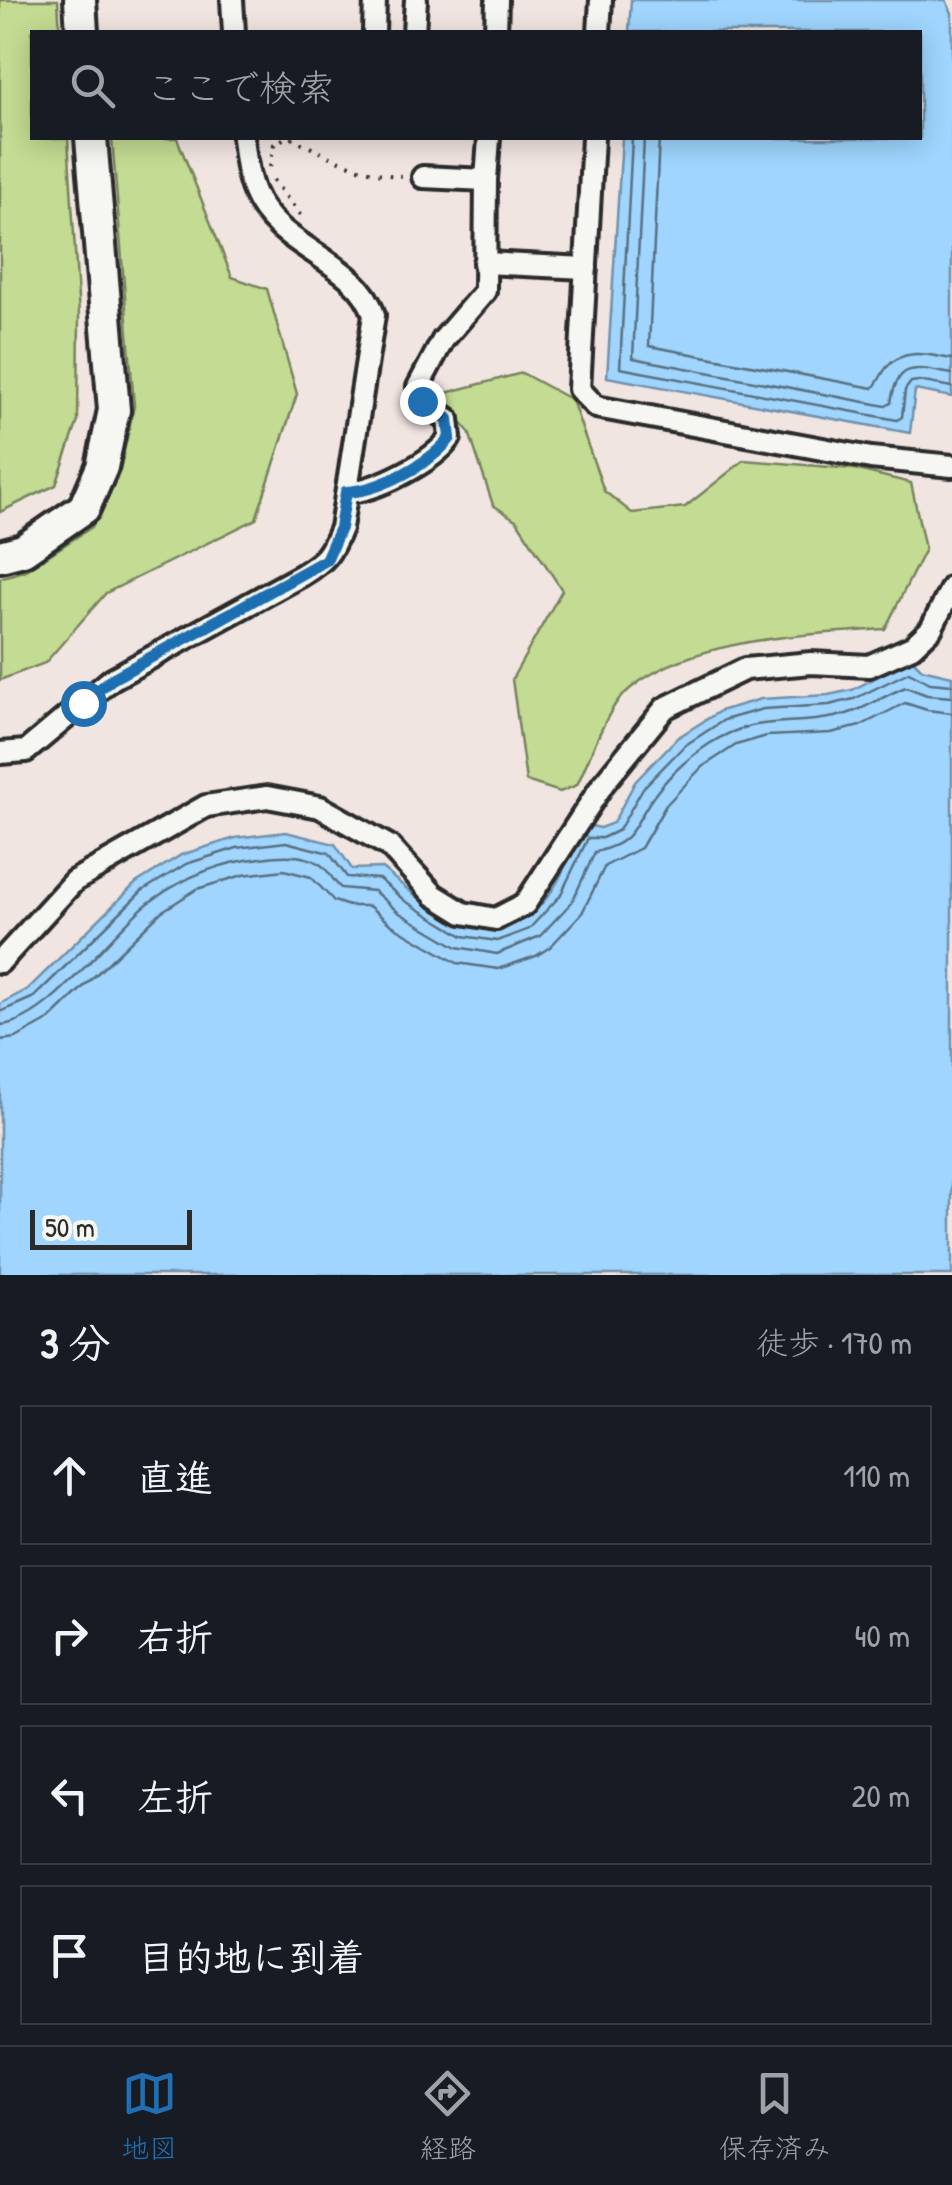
<!DOCTYPE html>
<html lang="ja">
<meta charset="utf-8">
<style>
:root{--surface:#171b24;--page:#20242c;--text:#f1f3f6;--muted:#9ea1a6;--line:#363941;--accent:#1f6fb2}
body{margin:0;font-family:"Patrick Hand","Klee One",sans-serif;background:var(--page);color:var(--text)}
.scale{position:absolute;left:30px;bottom:25px;width:162px;box-sizing:border-box;padding-left:10px;border:5px solid #2b2b2b;border-top:0;font-size:28px;line-height:35px;white-space:nowrap;color:#2b2b2b;-webkit-text-stroke:8px #f6f6f2;paint-order:stroke}
.stop{position:absolute;width:30px;height:30px;margin:-22px;border:8px solid #1f6fb2;border-radius:50%;background:#fff}
.stop.end{background:#1f6fb2;border-color:#fff;box-shadow:0 2px 10px #0008}
.list{margin:0;padding:0;list-style:none}
h2{display:flex;justify-content:space-between;align-items:center;height:130px;margin:0;padding:0 40px;font-size:42px}
h2 small{font-size:32px;font-weight:400;color:var(--muted)}
.list li{display:grid;grid-template-columns:65px 1fr auto;gap:30px;align-items:center;box-sizing:border-box;height:140px;margin:0 20px 20px;padding:0 20px;border:2px solid var(--line);border-radius:0px}
.list b{display:block;font-size:38px;white-space:nowrap}
.list em{font-size:32px;font-style:normal;color:var(--muted)}
.icon{flex:none;width:55px;height:55px;fill:none;stroke:currentColor;stroke-width:2;stroke-linecap:round;stroke-linejoin:round}
.map{position:relative;flex:none;width:952px;height:1275px;overflow:hidden}
.search{position:absolute;background:var(--surface);box-shadow:0 5px 25px #0003;left:30px;right:30px;top:30px;height:110px;display:flex;align-items:center;gap:25px;box-sizing:border-box;padding:0 35px;border-radius:0px;color:var(--muted);font-size:38px}
.sheet{height:770px;background:var(--surface)}
nav{display:flex;justify-content:space-around;align-items:center;box-sizing:border-box;height:140px;border-top:2px solid var(--line);background:var(--surface);font-size:28px;color:var(--muted)}
nav a{display:grid;justify-items:center;gap:5px}
nav .on{color:var(--accent)}
.map>svg:first-child{display:block}
.green{fill:#c3db92;stroke:#77835e;stroke-width:2.5}
.water{fill:#9fd5fe;stroke:#7191aa;stroke-width:2.5}
.lines{fill:none;stroke-linecap:round;stroke-linejoin:round}
.shore{stroke:#596f7f;stroke-width:2.5}
.street-casing{stroke:#2b2b2b;stroke-width:28}
.secondary-casing{stroke:#2b2b2b;stroke-width:38}
.path{stroke:#2b2b2b;stroke-width:4;stroke-dasharray:2.5 8;stroke-linecap:butt}
.street{stroke:#f6f6f2;stroke-width:20}
.secondary{stroke:#f6f6f2;stroke-width:30}
.route{stroke:#1f6fb2;stroke-width:12}
</style>
<div class="map">
<svg width="952" height="1275" viewBox="0 0 952 1275">
<rect width="100%" height="100%" fill="#f1e5e1"/>
<filter id="ink" filterUnits="userSpaceOnUse"><feTurbulence type="fractalNoise" baseFrequency=".01" numOctaves="2"/><feDisplacementMap in="SourceGraphic" scale="20" xChannelSelector="R" yChannelSelector="G"/><feConvolveMatrix kernelMatrix="1 2 1 2 8 2 1 2 1" color-interpolation-filters="sRGB"/></filter>
<g filter="url(#ink)">
<g class="green">
<path d="M0 0H58L60 32H32V138H68L79 315 78 421 56 485 0 512Z"/>
<path d="M112 138H177L232 277 267 289 297 394 256 519 106 593 45 663 0 680V578L26 570 92 527 120 470 134 406Z"/>
<path d="M522 373 572 400 604 491 632 513 685 507 744 460 854 469 911 483 925 549 885 629C805 635 682 637 622 696 607 710 587 764 577 785L560 792 526 781 512 679 562 590 517 521 493 505 469 432 438 395Z"/>
</g>
<g class="water">
<path d="M631 0H946L952 13V397L915 390 910 433 607 377 622 138H920V32H629Z"/>
<path d="M912 659 922 669 952 676V1275H0V1004L28 989 136 883 181 855 235 838 286 832 335 844 352 869 382 868C434 913 502 967 553 889 566 870 573 845 583 824L600 828 613 823 635 782 677 738 720 711 761 699 828 695 852 690Z"/>
</g>
<g class="lines">
<g class="shore">
<path d="M632 138 620 368 897 420 902 417 905 390 911 382 919 381 952 387"/>
<path d="M644 138 633 358 886 406 891 403C897 359 918 368 952 374"/>
<path d="M659 138 649 346 873 388C879 382 881 374 887 367 904 347 929 355 952 359"/>
<path d="M0 1012 34 997 142 891 186 864 237 848 286 842 329 853 347 877 379 879 405 901 463 936 497 941 529 929 560 896 588 838H602L619 830 643 788 684 746 724 720 763 709 829 705 854 699 909 672 930 683 952 685"/>
<path d="M0 1025C51 1022 112 928 154 899 186 876 222 862 261 858 279 855 306 853 321 865 329 870 333 882 341 888L374 891 398 912 457 947 497 954 540 936 572 902 595 852C636 842 631 828 653 797 667 777 688 758 709 744 757 714 785 727 835 717 862 712 882 696 906 687L927 695 952 697"/>
<path d="M0 1040 16 1038 50 1019 161 912 197 889 243 875 284 870 311 877 334 901 349 906H369L390 924 457 963 498 969 536 956 550 947 582 913 605 866 641 848 666 805 702 767 736 745 767 736 831 733 860 726 905 703 927 710 952 713"/>
</g>
<g class="street-casing">
<g id="street">
<path d="M232 0 234 32"/>
<path d="M374 32 375 0"/>
<path d="M414 32 416 0"/>
<path d="M496 32 497 0"/>
<path d="M599 32 601 0"/>
<path d="M593 138 579 389 596 407 871 458 952 466"/>
<path d="M423 177 486 180 489 138"/>
<path d="M484 263 586 268"/>
<path d="M347 492C376 491 433 462 450 438L448 419 421 401 418 387 443 340 485 291 486 180"/>
<path d="M0 753 26 751 112 679 302 575C326 560 330 555 341 528L374 315C358 260 277 249 254 192 247 176 245 155 243 138"/>
<path d="M0 962 74 881 206 806 267 797 320 807 389 846 434 895 463 913 496 919 525 904 603 784 665 708 745 669 811 663 869 666 912 647 931 629 952 587"/>
</g>
</g>
<g class="secondary-casing">
<g id="secondary">
<path d="M80 0 82 32"/>
<path d="M0 556 23 550 84 508 102 467 114 410 91 138"/>
</g>
</g>
<g class="path">
<path d="M291 138C327 155 362 175 403 176"/>
<path d="M270 167 274 144 285 138"/>
<path d="M273 180 301 216"/>
</g>
<use href="#street" class="street"/>
<use href="#secondary" class="secondary"/>
</g>
</g>
<g class="lines" filter="url(#ink)">
<path class="route" d="M83 703 112 679 326 560 340 528 346 492C379 491 430 464 450 438L448 419 422 401"/>
</g>
</svg>
<div class="scale">50 m</div>
<div class="stop" style="left:83px;top:703px"></div>
<div class="stop end" style="left:422px;top:401px"></div>
<div class="search"><svg class="icon" aria-label="search" viewBox="0 0 24 24"><circle cx="10" cy="10" r="6"/><path d="M15 15l6 6"/></svg>ここで検索</div>
</div>
<section class="sheet">
<h2>3 分<small>徒歩 · 170 m</small></h2>
<ul class="list">
<li><svg class="icon" aria-label="ahead" viewBox="0 0 24 24"><path d="M12 20V5M6 11l6-6 6 6"/></svg><div><b>直進</b></div><em>110 m</em></li>
<li><svg class="icon" aria-label="right" viewBox="0 0 24 24"><path d="M7 20v-9h11M14 6l5 5-5 5"/></svg><div><b>右折</b></div><em>40 m</em></li>
<li><svg class="icon" aria-label="left" viewBox="0 0 24 24"><path d="M17 20v-9H6M10 6l-5 5 5 5"/></svg><div><b>左折</b></div><em>20 m</em></li>
<li><svg class="icon" aria-label="arrive" viewBox="0 0 24 24"><path d="M6 21V4h12l-3 4 3 4H6"/></svg><div><b>目的地に到着</b></div></li>
</ul>
</section>
<nav>
<a class="on"><svg class="icon" aria-label="map" viewBox="0 0 24 24"><path d="M3 6l6-2 6 2 6-2v14l-6 2-6-2-6 2zM9 4v14M15 6v14"/></svg>地図</a>
<a><svg class="icon" aria-label="directions" viewBox="0 0 24 24"><path d="M12 3l9 9-9 9-9-9zM9 14v-3h6M13 9l2 2-2 2"/></svg>経路</a>
<a><svg class="icon" aria-label="saved" viewBox="0 0 24 24"><path d="M7 4h10v16l-5-4-5 4z"/></svg>保存済み</a>
</nav>
